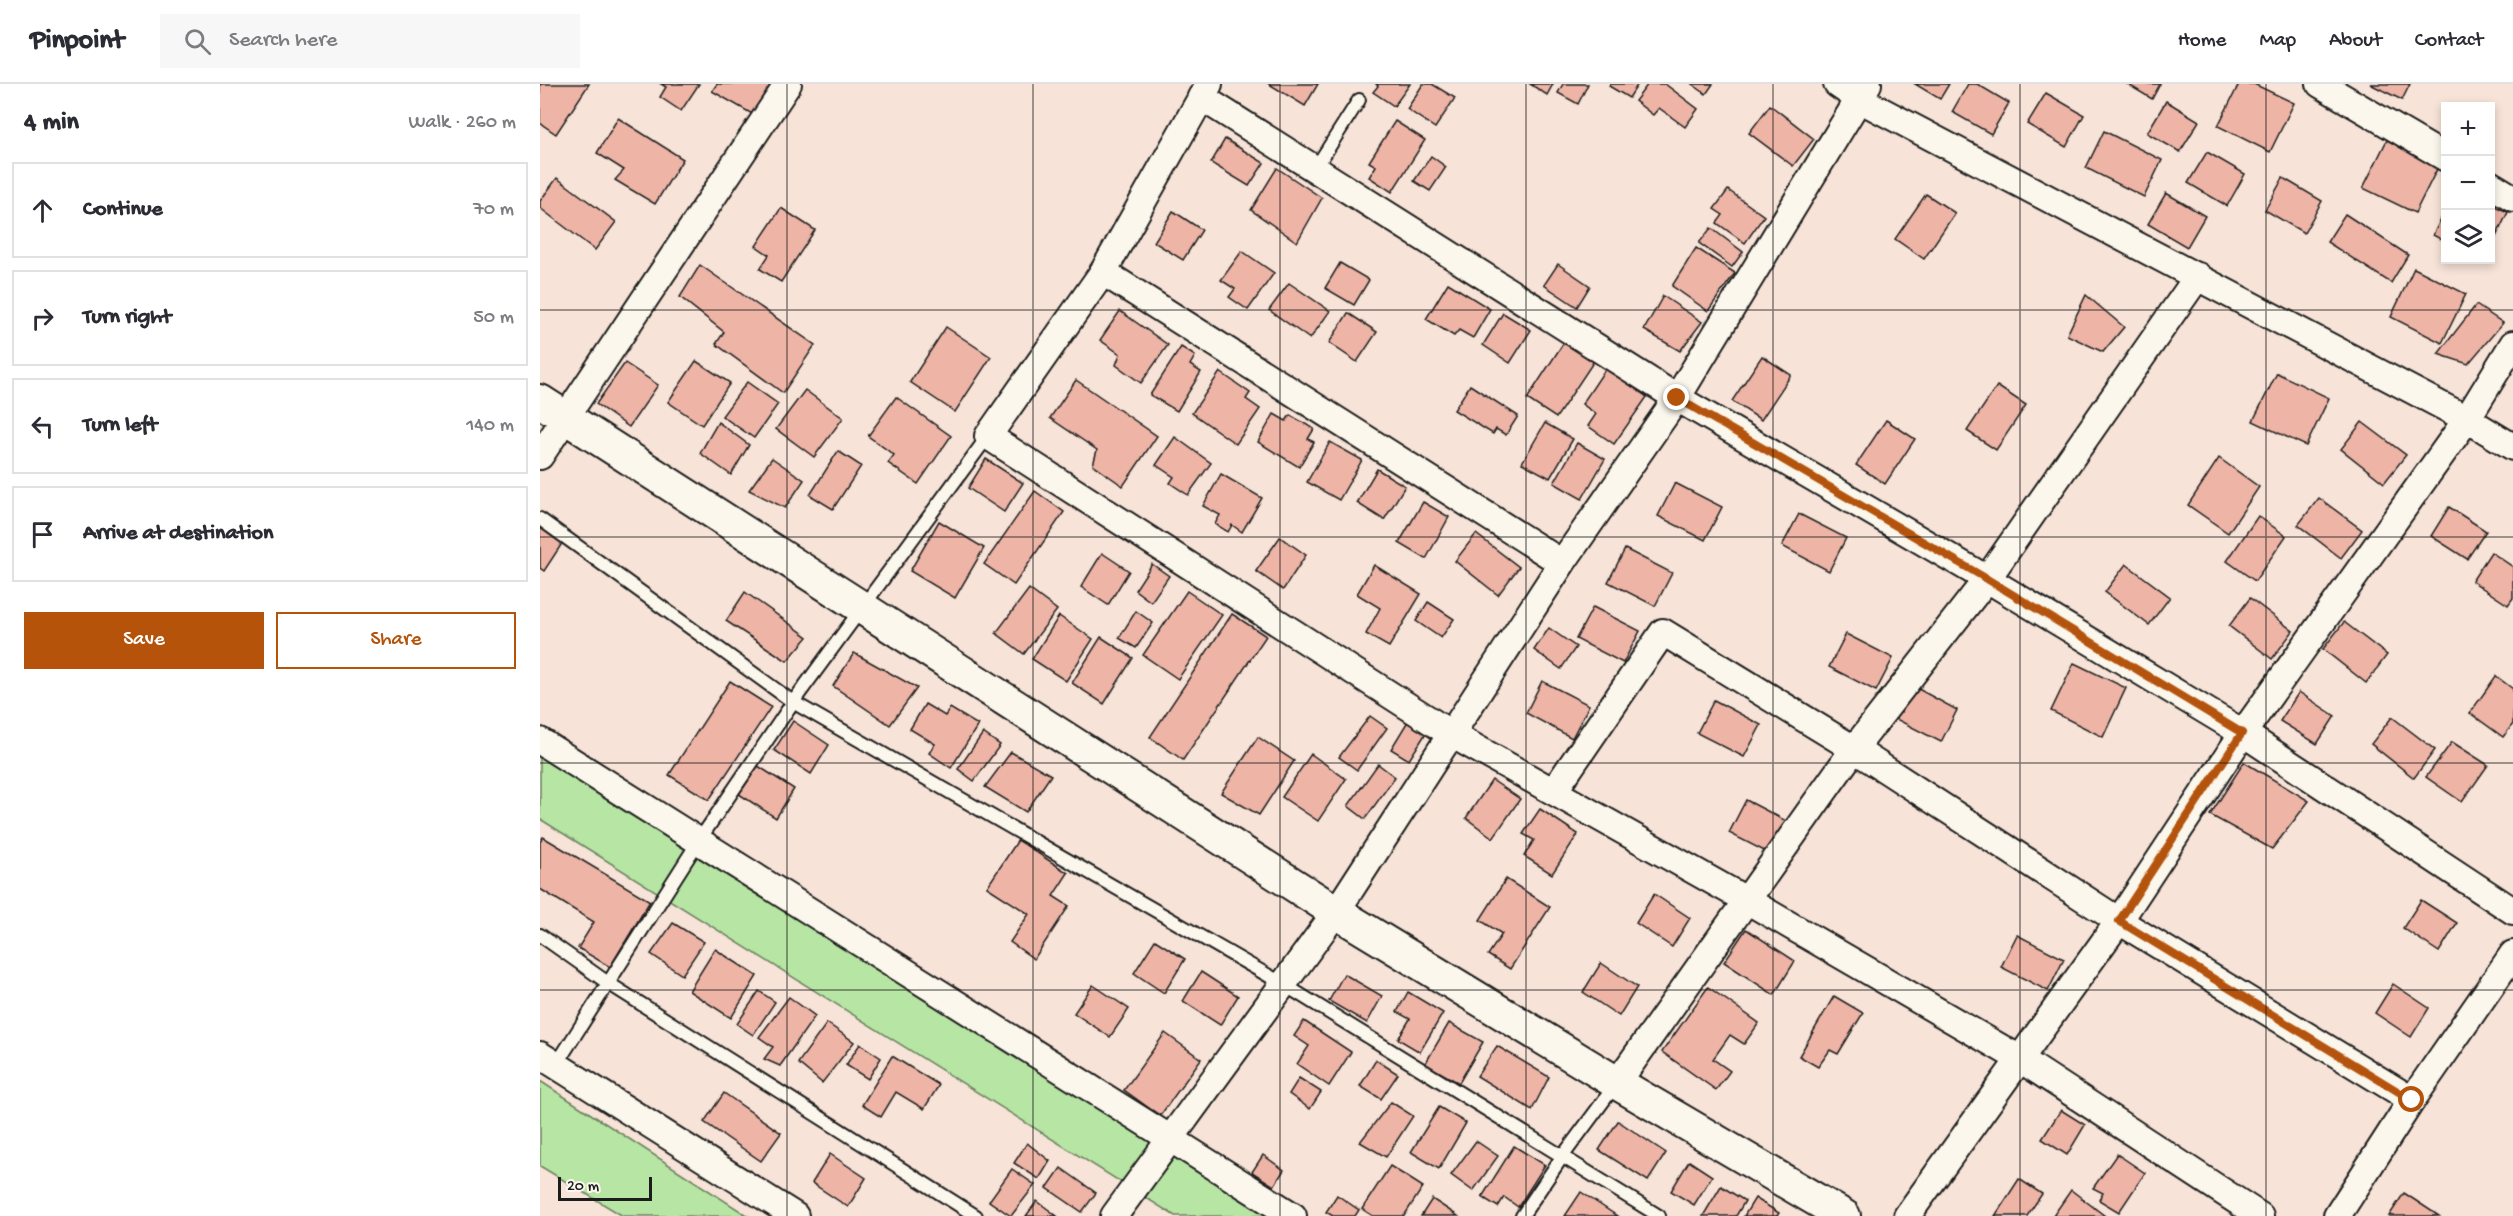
<!DOCTYPE html>
<meta charset="utf-8">
<style>
:root{--surface:#fff;--page:#f7f7f7;--text:#2b2b33;--muted:#7c7c81;--line:#e1e1e2;--accent:#b45309}
body{margin:0;font-family:"Gochi Hand",sans-serif;background:var(--page);color:var(--text)}
.controls{position:absolute;right:18px;top:18px;display:grid;overflow:hidden;border-radius:0px;box-shadow:0 3px 9px #0003}
.controls button{width:54px;height:54px;display:grid;place-items:center;padding:0;border:0;border-bottom:2px solid var(--line);background:var(--surface);color:var(--text);font:30px sans-serif}
.scale{position:absolute;left:18px;bottom:15px;width:94px;box-sizing:border-box;padding-left:6px;border:3px solid #1c1c1c;border-top:0;font-size:16px;line-height:21px;white-space:nowrap;color:#1c1c1c;-webkit-text-stroke:4px #fbf7ec;paint-order:stroke}
.stop{position:absolute;width:18px;height:18px;margin:-14px;border:4px solid #b45309;border-radius:50%;background:#fff}
.stop.end{background:#b45309;border-color:#fff;box-shadow:0 2px 6px #0008}
.list{margin:0;padding:0;list-style:none}
h2{display:flex;justify-content:space-between;align-items:center;height:78px;margin:0;padding:0 24px;font-size:26px}
h2 small{font-size:20px;font-weight:400;color:var(--muted)}
.list li{display:grid;grid-template-columns:39px 1fr auto;gap:18px;align-items:center;box-sizing:border-box;height:96px;margin:0 12px 12px;padding:0 12px;border:2px solid var(--line);border-radius:0px}
.list b{display:block;font-size:22px;white-space:nowrap}
.list em{font-size:20px;font-style:normal;color:var(--muted)}
.actions{display:flex;gap:12px;padding:18px 24px}
.actions a{flex:1;padding:14px 0;border:2px solid var(--accent);border-radius:0px;text-align:center;font-size:21px;color:var(--accent)}
.actions .main{background:var(--accent);color:#fff}
.icon{flex:none;width:33px;height:33px;fill:none;stroke:currentColor;stroke-width:2;stroke-linecap:round;stroke-linejoin:round}
.map{position:relative;flex:none;width:1973px;height:1132px;overflow:hidden}
header{display:flex;align-items:center;gap:36px;box-sizing:border-box;height:84px;padding:0 30px;background:var(--surface);border-bottom:2px solid var(--line)}
header strong{font-size:28px}
nav{display:flex;gap:33px;margin-inline-start:auto;font-size:21px}
.search{width:420px;height:54px;background:var(--page);display:flex;align-items:center;gap:15px;box-sizing:border-box;padding:0 21px;border-radius:0px;color:var(--muted);font-size:22px}
main{display:flex}
aside{flex:1;background:var(--surface)}
.map>svg:first-child{display:block}
.green{fill:#b7e5a3;stroke:#6a8060;stroke-width:1.5}
.building{fill:#eeb4a6;stroke:#1c1c1c;stroke-width:1.5}
.lines{fill:none;stroke-linecap:round;stroke-linejoin:round}
.service-casing{stroke:#1c1c1c;stroke-width:16}
.minor-casing{stroke:#1c1c1c;stroke-width:30}
.tertiary-casing{stroke:#1c1c1c;stroke-width:36}
.service{stroke:#fbf7ec;stroke-width:12}
.minor{stroke:#fbf7ec;stroke-width:26}
.tertiary{stroke:#fbf7ec;stroke-width:32}
.route{stroke:#b45309;stroke-width:8}
.grid{fill:none;stroke:#1c1c1c;stroke-width:1.5;stroke-opacity:0.55}
</style>
<header>
<strong>Pinpoint</strong>
<div class="search"><svg class="icon" aria-label="search" viewBox="0 0 24 24"><circle cx="10" cy="10" r="6"/><path d="M15 15l6 6"/></svg>Search here</div>
<nav><a>Home</a><a>Map</a><a>About</a><a>Contact</a></nav>
</header>
<main>
<aside>
<h2>4 min<small>Walk · 260 m</small></h2>
<ul class="list">
<li><svg class="icon" aria-label="ahead" viewBox="0 0 24 24"><path d="M12 20V5M6 11l6-6 6 6"/></svg><div><b>Continue</b></div><em>70 m</em></li>
<li><svg class="icon" aria-label="right" viewBox="0 0 24 24"><path d="M7 20v-9h11M14 6l5 5-5 5"/></svg><div><b>Turn right</b></div><em>50 m</em></li>
<li><svg class="icon" aria-label="left" viewBox="0 0 24 24"><path d="M17 20v-9H6M10 6l-5 5 5 5"/></svg><div><b>Turn left</b></div><em>140 m</em></li>
<li><svg class="icon" aria-label="arrive" viewBox="0 0 24 24"><path d="M6 21V4h12l-3 4 3 4H6"/></svg><div><b>Arrive at destination</b></div></li>
</ul>
<div class="actions"><a class="main">Save</a><a>Share</a></div>
</aside>
<div class="map">
<svg width="1973" height="1132" viewBox="0 0 1973 1132">
<rect width="100%" height="100%" fill="#f7e3d7"/>
<filter id="ink" filterUnits="userSpaceOnUse"><feTurbulence type="fractalNoise" baseFrequency=".0167" numOctaves="2"/><feDisplacementMap in="SourceGraphic" scale="12" xChannelSelector="R" yChannelSelector="G"/><feConvolveMatrix kernelMatrix="1 2 1 2 8 2 1 2 1" color-interpolation-filters="sRGB"/></filter>
<g filter="url(#ink)">
<g class="green">
<path d="M0 656 752 1132H635L0 735Z"/>
<path d="M0 997 208 1132H83L0 1082Z"/>
</g>
<g class="building">
<path d="M0 0H49L16 50 0 39Z"/>
<path d="M121 0H159L141 27 120 13 126 3Z"/>
<path d="M177 0H232L214 31 172 7Z"/>
<path d="M729 0H778L765 22Z"/>
<path d="M836 0H870L854 22 833 8 838 2Z"/>
<path d="M883 0H892L915 14 895 44 867 25Z"/>
<path d="M990 0H1013L1007 11Z"/>
<path d="M1023 0H1048L1038 20 1018 9Z"/>
<path d="M1071 0H1098L1089 14 1069 2Z"/>
<path d="M1108 0H1125L1158 25 1145 43 1119 24 1113 31 1095 17Z"/>
<path d="M1152 0H1173L1166 10Z"/>
<path d="M1375 0H1409L1400 15Z"/>
<path d="M1428 0H1437L1469 19 1451 50 1412 28Z"/>
<path d="M1587 0H1620L1612 15Z"/>
<path d="M1699 0H1714L1754 19 1730 68 1678 42Z"/>
<path d="M1830 0H1870L1862 16Z"/>
<path d="M1506 9 1544 31 1526 63 1487 40Z"/>
<path d="M1626 17 1659 37 1640 68 1607 49Z"/>
<path d="M1230 21 1274 55 1253 82 1209 49Z"/>
<path d="M78 34 143 75 115 120 75 96 84 86 57 69Z"/>
<path d="M855 37 885 56 852 108 829 93 836 82 829 78Z"/>
<path d="M1564 47 1622 76 1604 113 1546 84Z"/>
<path d="M685 55 724 79 709 102 671 79Z"/>
<path d="M1847 56 1899 81 1875 129 1823 104Z"/>
<path d="M1667 68 1705 90 1687 122 1648 99Z"/>
<path d="M891 72 906 83 890 107 874 97Z"/>
<path d="M737 84 782 114 757 158 711 126Z"/>
<path d="M17 94 76 138 55 166 0 124V117Z"/>
<path d="M1743 94 1782 117 1764 149 1725 126Z"/>
<path d="M1188 106 1224 132 1205 159 1177 139 1183 131 1174 125Z"/>
<path d="M1626 109 1665 132 1647 163 1608 140Z"/>
<path d="M1386 110 1415 129 1384 175 1355 155Z"/>
<path d="M1950 120 1968 128 1950 165Z"/>
<path d="M241 124 275 146 241 198 220 185 229 171 216 162Z"/>
<path d="M1906 125V158L1893 151Z"/>
<path d="M633 127 662 146 643 176 614 158Z"/>
<path d="M1805 130 1868 171 1851 199 1787 158Z"/>
<path d="M1171 144 1203 168 1192 183 1159 159Z"/>
<path d="M1156 164 1195 189 1168 227 1132 202Z"/>
<path d="M702 167 734 189 708 226 689 213 695 205 681 196Z"/>
<path d="M800 179 829 196 814 221 785 204Z"/>
<path d="M1018 180 1050 202 1037 223 1004 201Z"/>
<path d="M160 181 275 261 243 309 176 260 184 248 140 213Z"/>
<path d="M1874 184 1926 210 1902 259 1851 233Z"/>
<path d="M749 199 790 227 770 255 729 226Z"/>
<path d="M908 199 950 225 933 254 919 246 914 252 886 235Z"/>
<path d="M1546 211 1584 243 1563 268 1527 251Z"/>
<path d="M1123 212 1162 238 1140 267 1104 246Z"/>
<path d="M1936 221 1963 239 1928 280 1898 270Z"/>
<path d="M580 227 628 261 601 299 576 281 580 270 560 256Z"/>
<path d="M808 229 837 248 817 278 789 259Z"/>
<path d="M963 229 991 246 970 279 943 261Z"/>
<path d="M406 243 451 273 415 328 370 298Z"/>
<path d="M1024 258 1054 277 1016 334 987 315Z"/>
<path d="M641 263 655 272 650 281 661 288 637 327 610 311Z"/>
<path d="M1222 272 1251 291 1221 336 1192 317Z"/>
<path d="M156 277 190 299 162 341 128 318Z"/>
<path d="M85 279 118 301 89 343 56 320Z"/>
<path d="M1066 284 1107 313 1074 360 1048 342 1056 330 1042 320Z"/>
<path d="M680 288 710 309 706 315 720 325 696 360 652 329Z"/>
<path d="M1737 289 1789 314 1766 362 1713 337Z"/>
<path d="M536 296 617 352 583 402 553 381 557 366 510 334Z"/>
<path d="M207 298 238 320 214 354 182 332Z"/>
<path d="M930 301 978 332 966 351 956 345 953 350 914 326Z"/>
<path d="M1457 302 1486 321 1456 366 1427 347Z"/>
<path d="M265 306 303 334 274 373 236 345Z"/>
<path d="M356 313 411 352 378 400 348 379 354 371 328 352Z"/>
<path d="M734 330 746 337 750 331 774 345 768 355 774 358 759 383 718 358Z"/>
<path d="M1346 336 1375 355 1345 400 1316 381Z"/>
<path d="M178 338 209 361 191 391 160 369Z"/>
<path d="M1822 338 1866 371 1844 399 1801 365Z"/>
<path d="M1005 339 1033 355 1010 394 982 379Z"/>
<path d="M635 353 671 379 648 411 630 399 634 393 616 381Z"/>
<path d="M790 358 822 376 799 416 767 398Z"/>
<path d="M1037 359 1065 375 1042 415 1014 399Z"/>
<path d="M298 367 321 382 293 425 270 411Z"/>
<path d="M232 374 264 396 245 424 209 406Z"/>
<path d="M1679 374 1719 403 1688 449 1648 421Z"/>
<path d="M446 375 483 399 464 428 428 404Z"/>
<path d="M837 385 865 402 844 436 817 419Z"/>
<path d="M681 390 722 414 702 448 692 441 688 448 675 440 680 431 663 422Z"/>
<path d="M1135 399 1182 423 1165 456 1118 432Z"/>
<path d="M495 407 524 428 474 501 444 480Z"/>
<path d="M1779 414 1822 446 1801 474 1758 441Z"/>
<path d="M883 418 909 433 886 475 859 459Z"/>
<path d="M1909 423 1946 447 1927 475 1891 452Z"/>
<path d="M1259 430 1306 454 1289 487 1242 462Z"/>
<path d="M1718 432 1746 452 1715 497 1687 477Z"/>
<path d="M399 437 444 464 415 514 370 487Z"/>
<path d="M0 443 23 458 4 487 0 484Z"/>
<path d="M936 450 979 483 958 511 915 477Z"/>
<path d="M740 453 766 471 743 506 716 487Z"/>
<path d="M1085 465 1132 489 1115 522 1068 498Z"/>
<path d="M1951 468 1973 483V514L1968 521 1932 497Z"/>
<path d="M562 469 589 487 568 521 541 503Z"/>
<path d="M612 480 629 492 611 518 595 506Z"/>
<path d="M1586 480 1630 513 1609 541 1565 508Z"/>
<path d="M834 481 881 510 849 563 826 550 840 524 817 510Z"/>
<path d="M489 505 517 526 484 570 456 549Z"/>
<path d="M647 507 682 531 638 595 603 571Z"/>
<path d="M205 508 268 553 247 577 186 537Z"/>
<path d="M1710 514 1753 547 1732 575 1689 542Z"/>
<path d="M888 518 914 535 901 554 876 537Z"/>
<path d="M1053 523 1100 547 1083 579 1036 555Z"/>
<path d="M596 527 613 539 596 564 579 554Z"/>
<path d="M692 530 726 552 643 676 610 653Z"/>
<path d="M519 532 553 555 526 597 492 575Z"/>
<path d="M1804 538 1847 571 1826 599 1783 565Z"/>
<path d="M1009 544 1036 563 1021 585 994 566Z"/>
<path d="M1306 550 1353 574 1336 607 1289 583Z"/>
<path d="M561 553 593 574 564 620 532 599Z"/>
<path d="M314 569 377 604 350 641 293 602Z"/>
<path d="M1534 579 1586 604 1563 653 1511 627Z"/>
<path d="M1956 592 1973 605V640L1963 653 1930 629Z"/>
<path d="M190 597 231 623 169 716 129 691Z"/>
<path d="M1002 597 1049 621 1032 654 986 629Z"/>
<path d="M1371 601 1417 626 1401 658 1354 634Z"/>
<path d="M1759 608 1795 632 1777 660 1740 637Z"/>
<path d="M1174 616 1221 641 1204 673 1157 649Z"/>
<path d="M385 620 405 632 410 624 438 641 411 684 389 669 395 660 370 645Z"/>
<path d="M830 632 847 644 817 686 799 673Z"/>
<path d="M1852 633 1895 666 1874 694 1831 660Z"/>
<path d="M253 637 289 661 271 690 234 666Z"/>
<path d="M868 637 886 649 869 676 851 665Z"/>
<path d="M443 649 460 661 434 697 418 685Z"/>
<path d="M718 653 754 677 719 731 681 709Z"/>
<path d="M1912 658 1948 681 1922 718 1886 693Z"/>
<path d="M471 668 511 691 486 728 445 703Z"/>
<path d="M771 670 806 695 778 737 742 713Z"/>
<path d="M1704 678 1769 717 1732 765 1670 731Z"/>
<path d="M838 680 855 693 825 735 808 722Z"/>
<path d="M218 682 254 705 236 734 199 710Z"/>
<path d="M952 696 980 715 953 754 926 734Z"/>
<path d="M1206 716 1252 740 1236 773 1189 749Z"/>
<path d="M1000 725 1038 750 1012 790 984 772 994 756 983 750Z"/>
<path d="M3 753 110 817 70 883 38 864 54 838 0 805V758Z"/>
<path d="M478 756 528 789 513 812 529 822 494 875 470 858 489 830 447 803Z"/>
<path d="M966 795 1010 823 970 885 948 871 962 850 940 836Z"/>
<path d="M1114 810 1150 834 1132 863 1096 839Z"/>
<path d="M1881 816 1917 839 1899 868 1863 844Z"/>
<path d="M133 839 164 858 142 891 111 870Z"/>
<path d="M1206 845 1255 877 1234 911 1184 878Z"/>
<path d="M1477 851 1524 875 1508 907 1461 883Z"/>
<path d="M615 856 645 875 624 909 594 889Z"/>
<path d="M175 865 217 892 191 934 149 907Z"/>
<path d="M1061 879 1097 903 1079 932 1043 908Z"/>
<path d="M661 888 698 912 680 941 643 917Z"/>
<path d="M804 890 842 912 827 939 789 917Z"/>
<path d="M1853 900 1889 924 1871 953 1835 929Z"/>
<path d="M553 901 589 925 570 953 534 929Z"/>
<path d="M1168 903 1219 939 1204 960 1190 951 1173 975 1190 987 1176 1006 1122 968Z"/>
<path d="M219 907 235 918 213 951 197 940Z"/>
<path d="M868 908 903 929 880 968 858 955 870 935 857 928Z"/>
<path d="M1294 912 1323 929 1298 970 1290 966 1278 983 1259 972Z"/>
<path d="M249 913 275 932 240 982 224 975 233 963 219 953Z"/>
<path d="M764 937 811 968 789 1002 757 980 769 962 754 952Z"/>
<path d="M287 939 314 958 282 999 258 979Z"/>
<path d="M909 939 943 958 919 999 885 980Z"/>
<path d="M625 949 661 975 620 1032 584 1006Z"/>
<path d="M320 960 341 974 328 995 306 981Z"/>
<path d="M957 962 1009 993 992 1026 937 992Z"/>
<path d="M352 972 399 1001 384 1025 356 1008 341 1033 322 1021Z"/>
<path d="M836 976 858 990 841 1015 820 1002Z"/>
<path d="M759 994 781 1008 770 1025 749 1010Z"/>
<path d="M184 1009 241 1049 221 1077 164 1038Z"/>
<path d="M851 1018 873 1032 846 1073 820 1058Z"/>
<path d="M899 1023 926 1039 899 1085 871 1068Z"/>
<path d="M1521 1026 1545 1041 1527 1071 1502 1055Z"/>
<path d="M1078 1037 1126 1069 1108 1097 1059 1066Z"/>
<path d="M936 1057 958 1072 933 1107 911 1091Z"/>
<path d="M487 1059 510 1077 499 1095 474 1079Z"/>
<path d="M974 1062 1005 1081 978 1123 964 1113 958 1123 942 1113Z"/>
<path d="M290 1070 326 1094 308 1123 272 1099Z"/>
<path d="M1577 1070 1605 1089 1579 1128 1559 1116 1563 1109 1553 1104Z"/>
<path d="M723 1071 744 1086 734 1102 712 1088Z"/>
<path d="M1149 1077 1172 1092 1154 1121 1131 1107Z"/>
<path d="M850 1082 883 1103 864 1132H833L822 1125Z"/>
<path d="M521 1084 556 1109 542 1128 507 1104Z"/>
<path d="M472 1085 495 1101 471 1132 449 1117Z"/>
<path d="M1479 1095 1502 1110 1487 1132H1455Z"/>
<path d="M1181 1102 1205 1117 1196 1132H1163Z"/>
<path d="M1531 1106 1565 1132H1513Z"/>
<path d="M1041 1108 1077 1132H1025Z"/>
<path d="M1864 1109 1899 1132H1849Z"/>
<path d="M797 1111 819 1126 815 1132H793L786 1128Z"/>
<path d="M1215 1114 1239 1129 1237 1132H1204Z"/>
<path d="M892 1115 918 1132H881Z"/>
<path d="M497 1117 517 1132H486Z"/>
</g>
<g class="lines">
<g class="service-casing">
<g id="service">
<path d="M775 85 819 16"/>
<path d="M0 435 253 618 743 900 1119 1132"/>
<path d="M0 851 68 899 436 1132"/>
<path d="M16 981 158 758 253 618 448 352"/>
<path d="M982 1132 1022 1073 1076 1000"/>
</g>
</g>
<g class="minor-casing">
<g id="minor">
<path d="M669 0 563 188 448 352 911 650 1208 817 1480 975 1720 1132"/>
<path d="M1297 0 1319 15 1927 335 1973 363"/>
<path d="M1780 0 1906 74"/>
<path d="M661 13 1137 314 1447 495 1703 649 1973 827"/>
<path d="M1950 100 1973 114"/>
<path d="M563 188 1022 479"/>
<path d="M0 372 248 0"/>
<path d="M0 657 753 1132"/>
<path d="M1014 707 1123 548 1314 665 1579 837 1872 1016"/>
<path d="M0 971 255 1132"/>
<path d="M1077 999 1314 665 1447 495 1658 192"/>
<path d="M574 1132 796 828 1022 479 1137 314 1328 0"/>
<path d="M1367 1132 1579 837 1703 649 1927 335 1973 260"/>
<path d="M1797 1132 1872 1016 1973 870"/>
</g>
</g>
<g class="tertiary-casing">
<path id="tertiary" d="M0 317 796 828 1077 999 1304 1132"/>
</g>
<use href="#service" class="service"/>
<use href="#minor" class="minor"/>
<use href="#tertiary" class="tertiary"/>
</g>
</g>
<g class="lines" filter="url(#ink)">
<path class="route" d="M1137 314 1447 495 1702 649 1579 837 1872 1016"/>
</g>
<path class="grid" d="M247 0V1132M493 0V1132M740 0V1132M986 0V1132M1233 0V1132M1480 0V1132M1726 0V1132M0 226H1973M0 453H1973M0 679H1973M0 906H1973"/>
</svg>
<div class="controls">
<button>+</button>
<button>−</button>
<button><svg class="icon" aria-label="layers" viewBox="0 0 24 24"><path d="M12 4l9 5-9 5-9-5zM3 14l9 5 9-5"/></svg></button>
</div>
<div class="scale">20 m</div>
<div class="stop" style="left:1872px;top:1016px"></div>
<div class="stop end" style="left:1137px;top:314px"></div>
</div>
</main>
